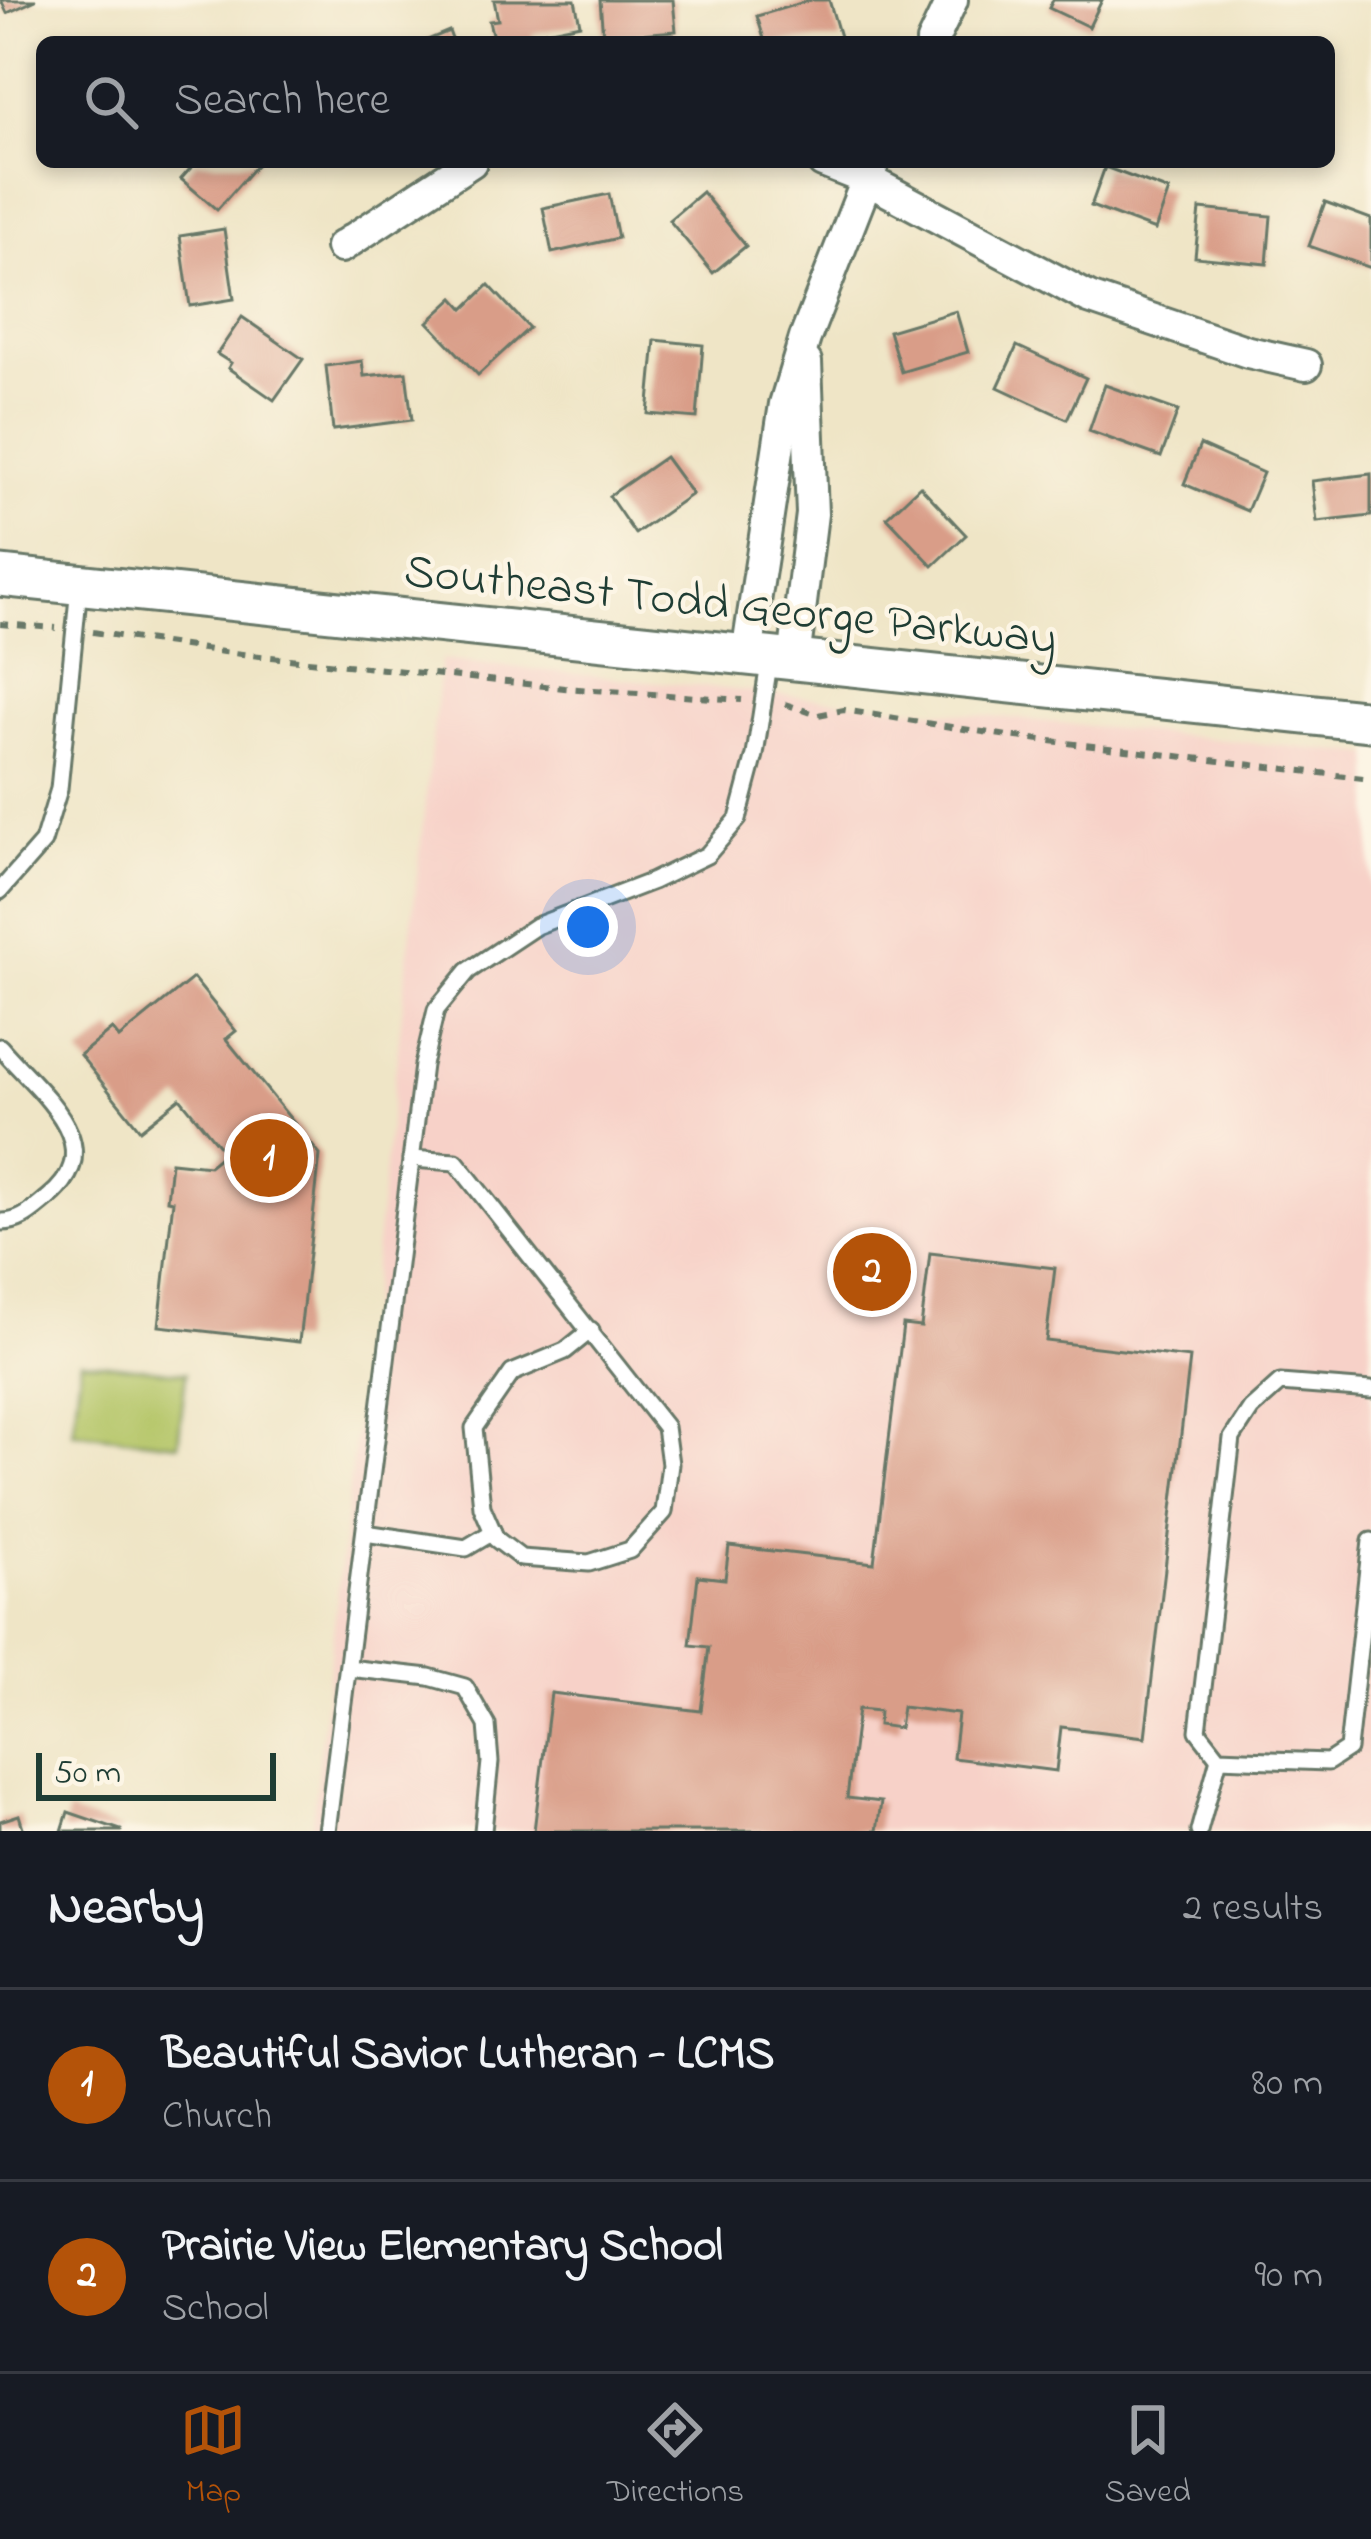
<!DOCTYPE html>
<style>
:root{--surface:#171b24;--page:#20242c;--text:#f1f3f6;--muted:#9ea1a6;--line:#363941;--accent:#b45309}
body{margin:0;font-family:"Indie Flower",sans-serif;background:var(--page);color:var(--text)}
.scale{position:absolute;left:36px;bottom:30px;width:240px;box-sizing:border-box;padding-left:12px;border:6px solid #1f3d34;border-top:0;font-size:33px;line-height:42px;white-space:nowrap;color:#1f3d34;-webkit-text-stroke:9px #fcf5e5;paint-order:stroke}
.you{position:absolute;left:588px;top:927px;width:42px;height:42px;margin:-30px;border:9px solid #fff;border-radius:50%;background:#1a73e8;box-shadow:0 0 0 18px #1a73e833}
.badge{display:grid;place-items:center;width:78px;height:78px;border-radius:50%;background:var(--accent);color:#fff;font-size:39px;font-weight:700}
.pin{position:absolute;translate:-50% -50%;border:6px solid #fff;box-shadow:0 3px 12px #0006}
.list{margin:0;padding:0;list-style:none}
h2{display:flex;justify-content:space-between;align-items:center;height:156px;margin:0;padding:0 48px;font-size:51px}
h2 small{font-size:39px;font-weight:400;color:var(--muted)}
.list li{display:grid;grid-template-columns:78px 1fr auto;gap:36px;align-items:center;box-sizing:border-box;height:192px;padding:0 48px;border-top:3px solid var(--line)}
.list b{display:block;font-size:45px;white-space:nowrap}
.list p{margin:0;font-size:39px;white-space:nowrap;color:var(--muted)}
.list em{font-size:39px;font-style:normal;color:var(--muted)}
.icon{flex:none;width:66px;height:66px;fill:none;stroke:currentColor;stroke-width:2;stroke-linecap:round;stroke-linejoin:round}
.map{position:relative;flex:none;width:1371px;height:1831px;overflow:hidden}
.search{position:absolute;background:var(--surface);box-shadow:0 6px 18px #0003;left:36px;right:36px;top:36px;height:132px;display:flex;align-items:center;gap:30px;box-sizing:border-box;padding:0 42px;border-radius:18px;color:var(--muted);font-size:45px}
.sheet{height:540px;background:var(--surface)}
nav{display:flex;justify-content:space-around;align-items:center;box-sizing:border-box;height:168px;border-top:3px solid var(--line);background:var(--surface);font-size:33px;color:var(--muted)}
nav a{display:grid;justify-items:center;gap:6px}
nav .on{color:var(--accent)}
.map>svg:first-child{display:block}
.built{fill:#f7d1c8}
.green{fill:#b5c669;stroke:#6a824e;stroke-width:3}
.building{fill:#d99d88}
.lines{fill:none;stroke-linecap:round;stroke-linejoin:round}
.service-casing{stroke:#687867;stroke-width:21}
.minor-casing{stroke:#687867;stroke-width:36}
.secondary-casing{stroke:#687867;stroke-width:45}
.path{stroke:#687867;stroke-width:6;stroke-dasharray:9 9;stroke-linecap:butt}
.service{stroke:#fff;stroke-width:15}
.minor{stroke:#fff;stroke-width:30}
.secondary{stroke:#fff;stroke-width:39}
.labels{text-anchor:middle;stroke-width:9;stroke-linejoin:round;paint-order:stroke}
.street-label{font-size:48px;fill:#1f3d34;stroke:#fcf5e5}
</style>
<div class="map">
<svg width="1371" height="1831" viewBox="0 0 1371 1831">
<rect width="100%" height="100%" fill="#fcf5e5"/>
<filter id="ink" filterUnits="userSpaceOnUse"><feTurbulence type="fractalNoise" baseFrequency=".00833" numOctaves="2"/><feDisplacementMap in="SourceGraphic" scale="24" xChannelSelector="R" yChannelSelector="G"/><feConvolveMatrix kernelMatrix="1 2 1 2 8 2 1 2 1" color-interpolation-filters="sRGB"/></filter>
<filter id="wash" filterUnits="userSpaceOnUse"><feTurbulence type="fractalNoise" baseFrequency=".004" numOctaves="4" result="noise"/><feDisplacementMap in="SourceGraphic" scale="48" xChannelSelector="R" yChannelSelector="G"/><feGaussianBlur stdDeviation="2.7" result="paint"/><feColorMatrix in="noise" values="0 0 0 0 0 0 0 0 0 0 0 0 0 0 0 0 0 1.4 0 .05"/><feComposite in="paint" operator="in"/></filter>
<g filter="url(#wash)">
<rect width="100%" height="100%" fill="#efe5c6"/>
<path class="built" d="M441 660 1371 755V1831H311Z"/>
<path class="green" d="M81 1361 186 1373 178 1444 73 1432Z"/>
<g id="blocks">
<g class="building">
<path d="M1 0H36L7 13Z"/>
<path d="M494 0H575L580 24 532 34 534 42H494L489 21 498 20Z"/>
<path d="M600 0H673L676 31 603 37Z"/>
<path d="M811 0H829L841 40 765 42 757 16Z"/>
<path d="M1053 0H1102L1089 27 1049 8Z"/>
<path d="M449 31 453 42H423Z"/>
<path d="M196 162H259L217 210 181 179Z"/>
<path d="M1105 167 1169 191 1155 230 1091 206Z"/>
<path d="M702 192 746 246 713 273 669 220Z"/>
<path d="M609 194 618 238 552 253 543 208Z"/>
<path d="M1325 202 1371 219V268L1309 246Z"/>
<path d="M1200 209 1271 216 1267 264 1195 257Z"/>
<path d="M224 229 234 299 190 306 180 236Z"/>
<path d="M489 285 529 328 478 375 428 322 454 298 464 309Z"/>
<path d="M956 311 968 352 901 372 889 331Z"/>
<path d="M242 317 303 359 274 400 228 368 231 363 217 354Z"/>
<path d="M655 340 703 345 697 418 648 414Z"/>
<path d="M1017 346 1086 378 1067 419 998 387Z"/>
<path d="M362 361 364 376 406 372 412 420 333 430 326 366Z"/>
<path d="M1105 385 1178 411 1161 457 1089 431Z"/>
<path d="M1200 445 1263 473 1247 511 1184 484Z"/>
<path d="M665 457 692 494 635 534 609 496Z"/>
<path d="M1371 474V516L1317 522 1312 481Z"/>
<path d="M920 486 966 535 933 566 887 517Z"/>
<path d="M193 978 236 1031 226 1039 320 1155 299 1342 159 1326 173 1201 167 1200 171 1162 209 1166 225 1153 180 1098 140 1130 80 1055 112 1029 119 1038Z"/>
<path d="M930 1253 1055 1268 1046 1341 1190 1358 1145 1737 1061 1727 1056 1771 953 1758 958 1714 902 1707 899 1728 878 1725 879 1711 858 1709 847 1798 881 1802 877 1831H534L551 1693 701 1711 709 1647 690 1645 698 1576 725 1579 729 1546 874 1563 903 1325 921 1327Z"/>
<path d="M68 1812 121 1830V1831H62Z"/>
<path d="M19 1815 24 1831H0V1821Z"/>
</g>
</g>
</g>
<g filter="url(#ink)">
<use href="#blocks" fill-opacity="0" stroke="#687867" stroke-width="3"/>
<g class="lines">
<g class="service-casing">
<g id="service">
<path d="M0 891 43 842 59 789 79 587"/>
<path d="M0 1047C38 1092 113 1145 48 1198 33 1210 21 1223 0 1222"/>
<path d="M411 1159 456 1162 665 1427 670 1464 664 1512 630 1550 589 1563 521 1558 496 1539 482 1507 474 1428 512 1373 565 1351 591 1330"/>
<path d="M1371 1390 1280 1383 1251 1409 1232 1438 1198 1731 1219 1758 1328 1762 1348 1749 1371 1541"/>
<path d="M365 1533 466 1548 493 1532"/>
<path d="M348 1668 429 1677 465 1687 487 1725 490 1762 483 1831"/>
<path d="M327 1831 423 1065 436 1010 468 971 536 926 653 881 707 855 738 819 755 755 770 657"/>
<path d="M1199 1831 1219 1758"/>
</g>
</g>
<g class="minor-casing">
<g id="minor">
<path d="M932 42 952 0"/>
<path d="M823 162 866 179 1089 298 1248 352 1306 365"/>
<path d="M341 247 471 162"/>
<path d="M747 655 785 404 805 338 874 162"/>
<path d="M794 660 812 514 806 362"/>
</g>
</g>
<g class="secondary-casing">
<path id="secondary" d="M0 576 1371 721"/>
</g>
<g class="path">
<path d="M0 624 56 628"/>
<path d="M93 632 223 652 564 688 742 700"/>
<path d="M785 704 818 715 844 710 1008 736 1371 779"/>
</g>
<use href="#service" class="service"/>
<use href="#minor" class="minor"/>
<use href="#secondary" class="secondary"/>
</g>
</g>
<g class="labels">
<g class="street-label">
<text transform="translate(731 602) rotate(6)" y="17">Southeast Todd George Parkway</text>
</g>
</g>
</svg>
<div class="scale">50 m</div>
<div class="you"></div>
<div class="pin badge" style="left:269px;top:1158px">1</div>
<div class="pin badge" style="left:872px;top:1272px">2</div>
<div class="search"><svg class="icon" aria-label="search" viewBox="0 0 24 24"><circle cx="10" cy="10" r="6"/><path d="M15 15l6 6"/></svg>Search here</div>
</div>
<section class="sheet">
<h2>Nearby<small>2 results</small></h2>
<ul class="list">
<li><span class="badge">1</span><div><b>Beautiful Savior Lutheran - LCMS</b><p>Church</p></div><em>80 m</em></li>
<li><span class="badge">2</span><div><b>Prairie View Elementary School</b><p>School</p></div><em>90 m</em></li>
</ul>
</section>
<nav>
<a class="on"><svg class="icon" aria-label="map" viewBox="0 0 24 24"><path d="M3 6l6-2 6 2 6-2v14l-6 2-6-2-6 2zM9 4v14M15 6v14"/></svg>Map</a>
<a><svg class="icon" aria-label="directions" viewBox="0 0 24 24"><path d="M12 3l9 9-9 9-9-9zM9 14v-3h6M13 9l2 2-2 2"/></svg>Directions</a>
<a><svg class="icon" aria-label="saved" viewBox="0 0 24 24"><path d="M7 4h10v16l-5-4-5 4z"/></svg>Saved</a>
</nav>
